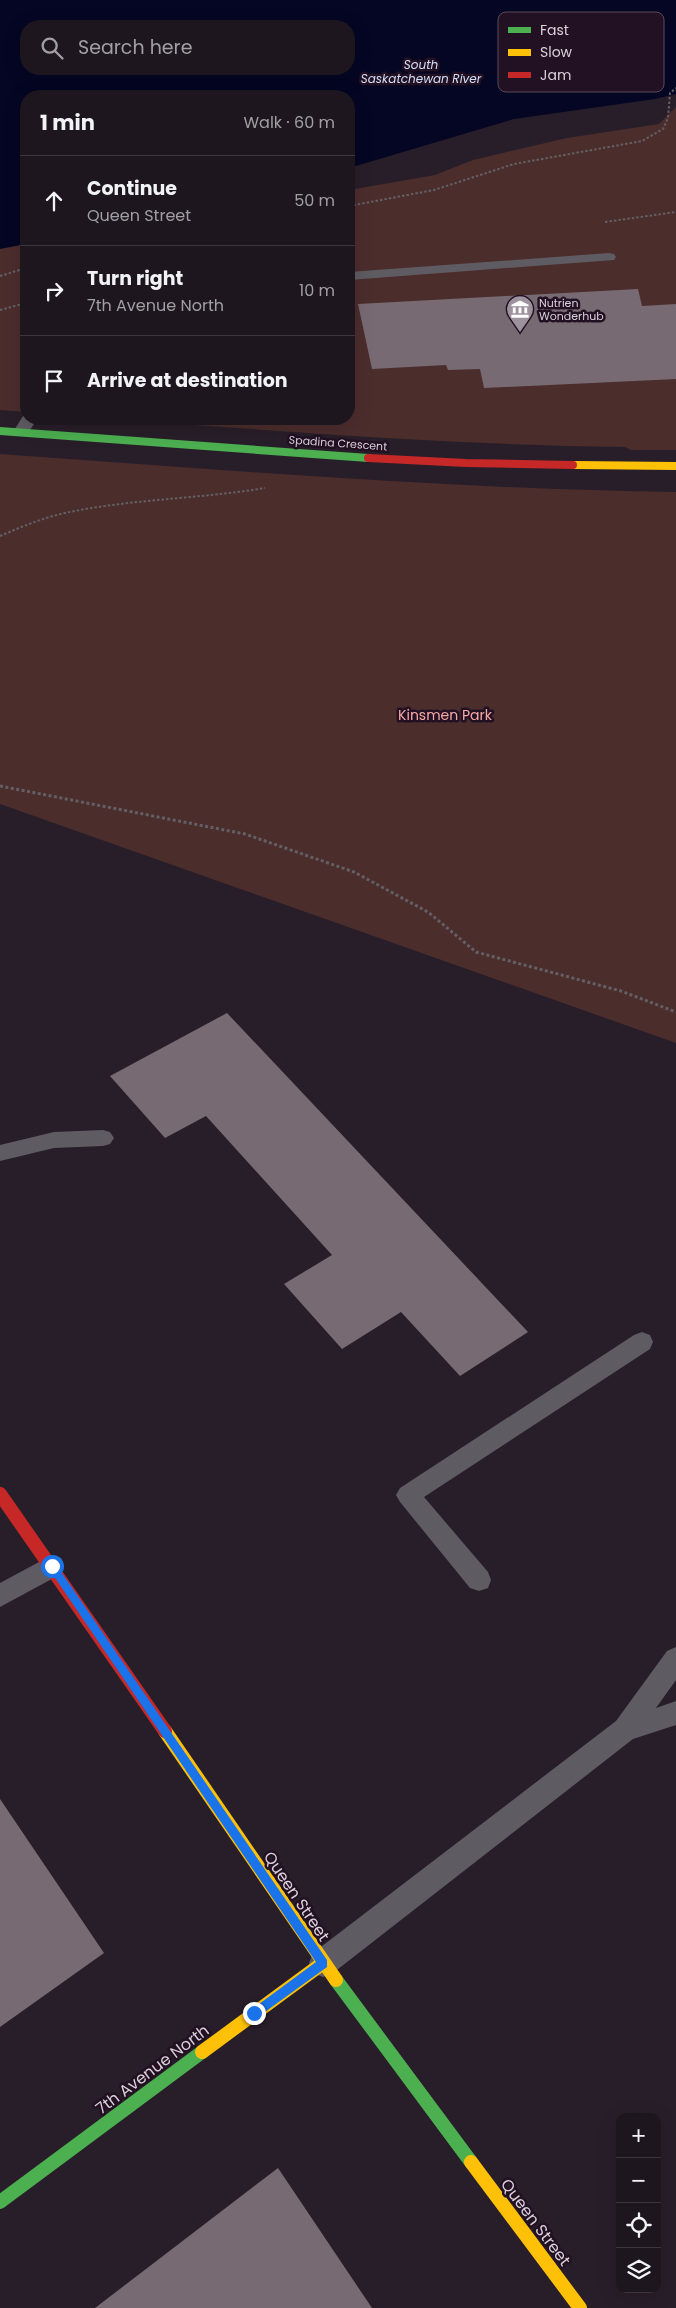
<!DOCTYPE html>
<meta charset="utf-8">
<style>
:root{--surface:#1e161f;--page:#261f28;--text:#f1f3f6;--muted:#a19fa4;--line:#3c353d}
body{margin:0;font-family:Poppins,sans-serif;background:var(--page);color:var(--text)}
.controls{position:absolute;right:15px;bottom:15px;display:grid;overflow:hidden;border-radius:10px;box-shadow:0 5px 20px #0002}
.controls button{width:45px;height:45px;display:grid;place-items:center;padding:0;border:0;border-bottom:1px solid var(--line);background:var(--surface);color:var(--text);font:25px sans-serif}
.stop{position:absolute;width:15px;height:15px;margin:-11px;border:4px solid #1a73e8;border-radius:50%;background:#fff}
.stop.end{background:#1a73e8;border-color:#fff;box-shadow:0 1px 5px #0008}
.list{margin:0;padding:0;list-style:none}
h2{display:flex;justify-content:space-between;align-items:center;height:65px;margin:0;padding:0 20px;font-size:21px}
h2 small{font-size:16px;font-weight:400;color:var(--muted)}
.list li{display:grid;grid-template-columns:32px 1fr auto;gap:15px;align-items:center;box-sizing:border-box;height:90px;padding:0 20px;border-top:1px solid var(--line)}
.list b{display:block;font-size:19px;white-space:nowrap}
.list p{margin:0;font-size:16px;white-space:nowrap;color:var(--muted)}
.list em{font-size:16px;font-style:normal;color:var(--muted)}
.icon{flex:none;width:28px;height:28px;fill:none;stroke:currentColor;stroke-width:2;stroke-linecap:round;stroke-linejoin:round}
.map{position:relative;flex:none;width:676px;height:2308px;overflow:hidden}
.search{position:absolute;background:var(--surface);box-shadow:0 5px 20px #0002;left:20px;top:20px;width:335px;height:55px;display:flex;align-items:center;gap:12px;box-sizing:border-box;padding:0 18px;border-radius:20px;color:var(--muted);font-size:19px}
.panel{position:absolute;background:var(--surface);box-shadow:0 5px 20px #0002;left:20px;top:90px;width:335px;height:335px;border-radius:20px}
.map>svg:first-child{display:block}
.green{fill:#4b2d2c}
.water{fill:#050623;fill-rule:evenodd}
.building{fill:#786a73}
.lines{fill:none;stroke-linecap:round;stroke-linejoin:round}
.path-far1{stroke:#635f65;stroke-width:2;stroke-dasharray:2.5 2;stroke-linecap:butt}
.path{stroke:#635f65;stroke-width:3;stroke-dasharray:3 2.5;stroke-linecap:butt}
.lane{fill:#5e5b62;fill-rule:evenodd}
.fast-far1{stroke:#4caf50;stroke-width:8}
.fast{stroke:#4caf50;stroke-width:14}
.slow-far1{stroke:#ffc107;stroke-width:8}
.slow{stroke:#ffc107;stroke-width:14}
.jam-far1{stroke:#c62828;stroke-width:8}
.jam{stroke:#c62828;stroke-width:14}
.route{fill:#1a73e8}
.labels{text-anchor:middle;stroke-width:5;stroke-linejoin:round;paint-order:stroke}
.far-poi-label{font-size:11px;fill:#dbcfdc;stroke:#221123;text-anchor:start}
.far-street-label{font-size:11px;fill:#dbcfdc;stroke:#221123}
.far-water-label{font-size:12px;font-style:italic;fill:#d2def8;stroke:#221123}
.park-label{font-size:14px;fill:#f8a8a4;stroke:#221123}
.near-street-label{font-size:16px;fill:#dbcfdc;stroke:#221123}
.key{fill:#221123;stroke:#5a4a5a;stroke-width:1}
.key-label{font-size:14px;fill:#dbcfdc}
</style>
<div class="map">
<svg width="676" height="2308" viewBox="0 0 676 2308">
<rect width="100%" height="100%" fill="#281e29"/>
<g class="green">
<path d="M676 107V450H631L625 447C453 445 282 431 111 419H349V190L435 175 473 160 567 138 659 124Z"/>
<path d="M26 232V412L0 410V239Z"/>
<path d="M0 454C225 470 450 489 676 492V1043L0 804Z"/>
</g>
<path class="water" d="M0 0H676V94L655 99 514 119 349 168V96H26V244L0 249ZM26 26H349V69H26Z"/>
<g class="building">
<path d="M638 289 642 306 676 304V379L484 388 480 369 448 370 446 365 372 369 358 304Z"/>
<path d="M227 1013 528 1332 460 1376 401 1312 342 1349 284 1284 332 1255 206 1116 165 1138 110 1076Z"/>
<path d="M0 1799 104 1953 0 2027Z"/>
<path d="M278 2168 372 2308H95Z"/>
</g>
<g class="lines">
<g class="path-far1">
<path d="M349 206 434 190 514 164 642 141 663 129 668 118 670 93 676 88"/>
<path d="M605 222 676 212"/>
<path d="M0 276 26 268"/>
<path d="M0 310 26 303"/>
<path d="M0 536C21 527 42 518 65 513 130 499 199 499 265 488"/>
</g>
<path class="path" d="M0 786 245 834 354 872 428 912 476 952 621 991 676 1012"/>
<g class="lane">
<path d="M609 253 614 254 616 257 614 260 349 280V272Z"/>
<path d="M26 415V419H37L27 435H15L13 432 23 416Z"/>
<path d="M103 1130 110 1132 114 1138 110 1144 103 1146 54 1148 0 1161V1145L54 1132Z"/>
<path d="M642 1332 650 1335 653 1342 650 1349 424 1497 488 1572 491 1580 488 1588 479 1591 470 1588 400 1502 396 1495 400 1488 634 1335Z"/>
<path d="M52 1555 61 1558 64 1566 61 1574 0 1607V1583Z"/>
<path d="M676 1647V1680L656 1708 676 1701V1725L633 1739 333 1973 323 1977 313 1973 309 1963 313 1953 616 1721 667 1651Z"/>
</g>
<path class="fast-far1" d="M0 431 368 458"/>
<g class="fast">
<path d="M336 1980 471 2162"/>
<path d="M0 2202 202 2052"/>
</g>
<path class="slow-far1" d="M573 465 676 466"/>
<g class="slow">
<path d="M165 1731 336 1980"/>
<path d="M202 2052 323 1963"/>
<path d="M471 2162 580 2308"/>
</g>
<path class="jam-far1" d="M368 458 466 463 573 465"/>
<path class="jam" d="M0 1494 165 1731"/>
</g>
<path class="route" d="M52 1562 55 1563 327 1960V1967L258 2017H251V2010L316 1962 49 1569V1563Z"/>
<defs>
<g id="museum-pin" transform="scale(1.4375)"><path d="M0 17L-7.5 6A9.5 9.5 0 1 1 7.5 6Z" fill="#9c919d" stroke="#221123"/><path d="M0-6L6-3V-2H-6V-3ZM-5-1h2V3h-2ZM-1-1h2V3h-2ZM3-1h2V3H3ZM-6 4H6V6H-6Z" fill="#fff"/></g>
</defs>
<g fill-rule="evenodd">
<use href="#museum-pin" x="520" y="309"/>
</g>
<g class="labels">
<g class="far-poi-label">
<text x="539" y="307">Nutrien<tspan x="539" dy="13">Wonderhub</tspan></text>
</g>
<g class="far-street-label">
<text transform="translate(338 443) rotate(4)" y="4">Spadina Crescent</text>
</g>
<g class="far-water-label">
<text x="421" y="69">South<tspan x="421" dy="14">Saskatchewan River</tspan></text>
</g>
<g class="park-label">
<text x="445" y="720">Kinsmen Park</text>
</g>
<g class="near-street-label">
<text transform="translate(297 1896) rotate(56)" y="6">Queen Street</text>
<text transform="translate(152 2069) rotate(-37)" y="6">7th Avenue North</text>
<text transform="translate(536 2222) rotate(53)" y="6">Queen Street</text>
</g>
</g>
<rect x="498" y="12" width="166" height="80" rx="8" class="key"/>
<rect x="508" y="27" width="23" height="6" fill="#4caf50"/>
<rect x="508" y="49" width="23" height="7" fill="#ffc107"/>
<rect x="508" y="72" width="23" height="6" fill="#c62828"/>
<g class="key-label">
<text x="540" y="35">Fast</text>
<text x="540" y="57">Slow</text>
<text x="540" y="80">Jam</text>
</g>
</svg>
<div class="controls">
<button>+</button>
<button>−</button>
<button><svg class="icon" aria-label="locate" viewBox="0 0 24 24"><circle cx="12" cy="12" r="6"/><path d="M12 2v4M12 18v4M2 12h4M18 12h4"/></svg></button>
<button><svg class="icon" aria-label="layers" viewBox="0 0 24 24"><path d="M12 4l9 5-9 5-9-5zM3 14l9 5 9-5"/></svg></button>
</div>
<div class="stop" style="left:52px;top:1566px"></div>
<div class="stop end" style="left:254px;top:2013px"></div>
<div class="search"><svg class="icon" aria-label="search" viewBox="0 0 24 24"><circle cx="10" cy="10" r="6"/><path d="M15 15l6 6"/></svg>Search here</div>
<section class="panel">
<h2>1 min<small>Walk · 60 m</small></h2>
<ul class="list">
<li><svg class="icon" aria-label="ahead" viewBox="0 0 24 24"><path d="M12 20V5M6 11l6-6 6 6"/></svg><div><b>Continue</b><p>Queen Street</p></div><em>50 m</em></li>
<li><svg class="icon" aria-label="right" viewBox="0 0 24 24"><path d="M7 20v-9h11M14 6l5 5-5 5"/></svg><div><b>Turn right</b><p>7th Avenue North</p></div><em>10 m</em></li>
<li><svg class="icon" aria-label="arrive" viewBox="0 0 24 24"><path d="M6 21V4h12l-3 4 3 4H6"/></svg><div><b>Arrive at destination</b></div></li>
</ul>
</section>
</div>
